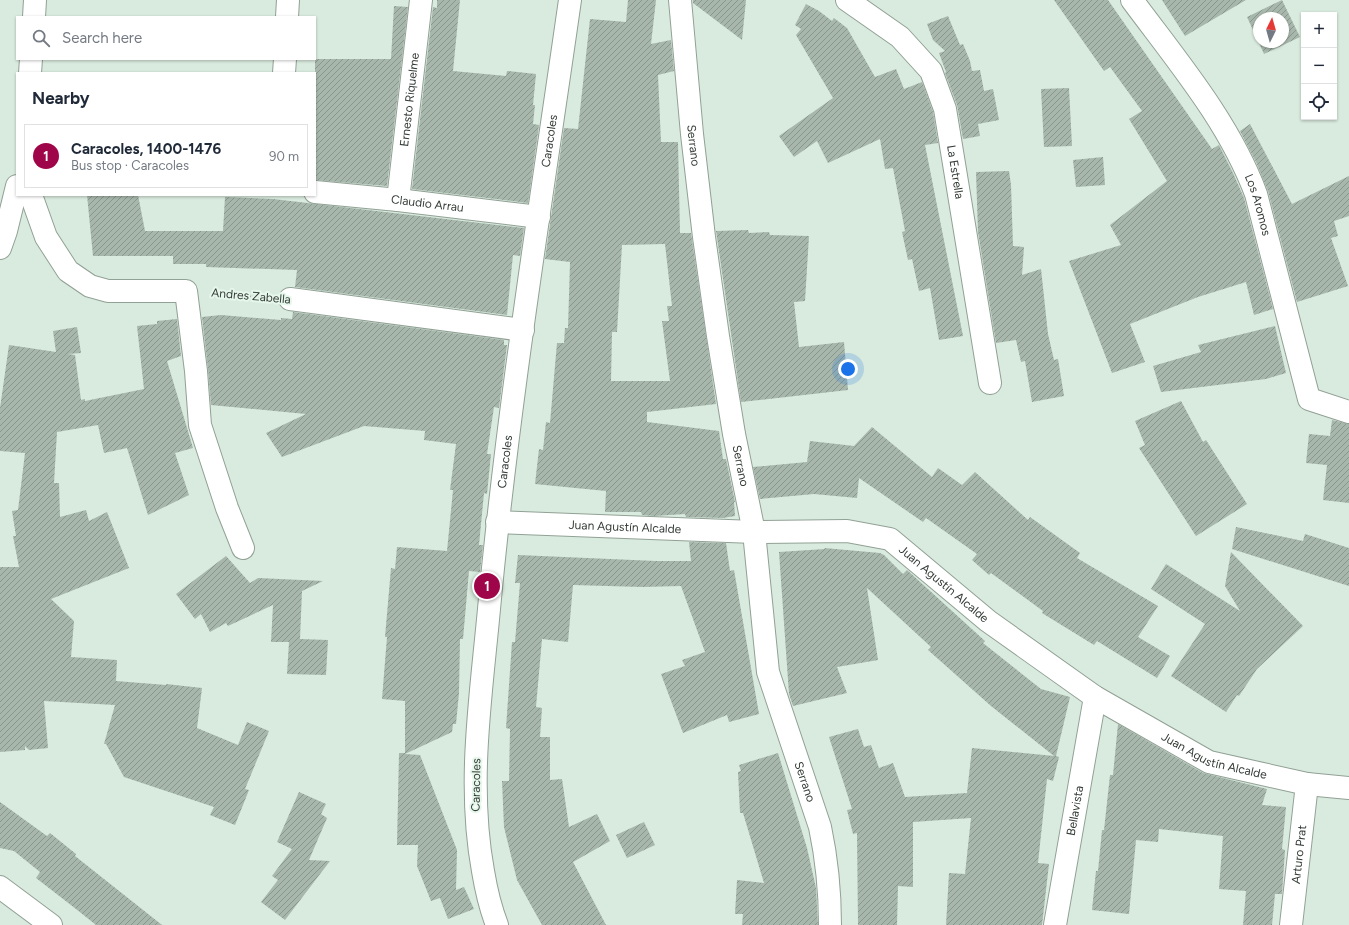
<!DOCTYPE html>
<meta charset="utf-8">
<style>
:root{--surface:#fff;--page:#f6f6f7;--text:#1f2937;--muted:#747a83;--line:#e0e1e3;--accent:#9f0549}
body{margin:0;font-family:Figtree,sans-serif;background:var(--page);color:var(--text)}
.controls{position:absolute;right:12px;top:12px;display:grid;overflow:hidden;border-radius:0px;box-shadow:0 1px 3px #0004}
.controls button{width:36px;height:36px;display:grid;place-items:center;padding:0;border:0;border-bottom:1px solid var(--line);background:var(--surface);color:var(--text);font:20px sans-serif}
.compass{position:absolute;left:1253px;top:12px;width:36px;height:36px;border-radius:50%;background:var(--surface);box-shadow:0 1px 3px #0004;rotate:5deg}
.you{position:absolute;left:848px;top:369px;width:14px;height:14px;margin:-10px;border:3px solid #fff;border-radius:50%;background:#1a73e8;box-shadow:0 0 0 6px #1a73e833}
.badge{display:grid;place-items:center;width:26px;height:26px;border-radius:50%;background:var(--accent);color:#fff;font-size:13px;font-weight:700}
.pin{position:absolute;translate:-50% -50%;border:2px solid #fff;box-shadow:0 1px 4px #0006}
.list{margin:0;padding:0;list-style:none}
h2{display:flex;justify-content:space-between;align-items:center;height:52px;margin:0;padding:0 16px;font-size:17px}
h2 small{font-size:13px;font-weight:400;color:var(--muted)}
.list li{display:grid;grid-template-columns:26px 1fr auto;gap:12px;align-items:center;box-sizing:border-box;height:64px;margin:0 8px 8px;padding:0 8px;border:1px solid var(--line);border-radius:0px}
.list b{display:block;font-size:15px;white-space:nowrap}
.list p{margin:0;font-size:13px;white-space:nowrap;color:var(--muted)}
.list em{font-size:13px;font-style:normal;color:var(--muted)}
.icon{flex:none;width:22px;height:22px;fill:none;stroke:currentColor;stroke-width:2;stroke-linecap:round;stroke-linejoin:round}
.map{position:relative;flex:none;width:1349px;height:925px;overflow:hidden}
.search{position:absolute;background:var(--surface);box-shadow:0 1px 3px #0004;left:16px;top:16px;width:300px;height:44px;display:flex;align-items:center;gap:10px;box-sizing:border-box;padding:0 14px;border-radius:0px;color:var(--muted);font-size:15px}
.panel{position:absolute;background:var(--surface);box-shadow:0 1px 3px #0004;left:16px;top:72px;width:300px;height:124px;border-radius:0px}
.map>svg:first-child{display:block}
.building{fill:url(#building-hatch);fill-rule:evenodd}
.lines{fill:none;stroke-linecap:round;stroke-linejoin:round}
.minor-casing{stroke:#91a195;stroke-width:24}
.path{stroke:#818d84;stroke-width:2.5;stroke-dasharray:2 2;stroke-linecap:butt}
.minor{stroke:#fff;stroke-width:22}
.labels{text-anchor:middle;stroke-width:4;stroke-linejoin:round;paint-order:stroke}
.street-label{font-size:12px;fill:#353c37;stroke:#e6f7eb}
</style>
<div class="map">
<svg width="1349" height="925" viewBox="0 0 1349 925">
<defs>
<pattern id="building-hatch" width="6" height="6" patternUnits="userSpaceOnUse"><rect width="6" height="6" fill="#a7b7ac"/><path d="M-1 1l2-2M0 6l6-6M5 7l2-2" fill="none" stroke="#89968d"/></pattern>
</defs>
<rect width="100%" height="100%" fill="#d9eade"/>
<g class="building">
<path d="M437 0H460L453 71 506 76 507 71 536 74 533 105H535L533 124 539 125 528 203 412 189 433 7 437 8Z"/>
<path d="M628 0H656L651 44 671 40 674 71 658 75 661 142H678L680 233H691L716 404 647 412V422L719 431 723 459H726L735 502H734L735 516 723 518 686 517 685 514 654 516 642 515 641 512H605L606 491 535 484 539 449 543 450 546 422 550 423 557 343H564L565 328H568L570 262 545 259 564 128 578 129 590 19 626 22ZM665 244 672 306H667L669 321H662L670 381H611L612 332H617L622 245Z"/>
<path d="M693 0H746L742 40 693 3Z"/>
<path d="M1054 0H1108L1212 149 1219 145 1233 173 1244 198 1273 309 1254 315 1246 282 1198 297 1130 324 1145 362 1112 373 1069 261 1121 245 1110 225 1167 181 1129 119 1142 111 1110 67 1104 71Z"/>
<path d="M1162 0H1246L1185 36Z"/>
<path d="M1282 0 1300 37 1264 54 1247 17ZM1259 18H1283V42H1259Z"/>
<path d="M806 4 819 11 832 21 834 18 847 28 875 77 896 69 904 89 922 82 933 112 938 143 925 145 963 336 939 340 930 288 919 291 912 259 908 260 902 232 905 231 893 168 885 169 880 139 828 163 817 141 794 157 779 136 833 98 796 35 801 29 795 25Z"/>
<path d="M394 6 408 7 387 186 315 180V59H391Z"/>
<path d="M948 16 960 45 963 44 970 61 972 71 980 70 984 91 993 89 999 120 978 124 980 136 963 139 957 105 945 73 946 72 939 53 945 51 933 40 927 24Z"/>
<path d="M1069 88 1072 146 1044 147 1041 89Z"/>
<path d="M1250 124 1292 204 1349 176V216L1334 221 1338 236 1331 238 1348 286 1297 302 1268 191 1256 162 1240 131Z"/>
<path d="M1103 157 1105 185 1076 187 1073 160Z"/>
<path d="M1009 171 1011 185 1013 246 1024 247 1022 275 1041 269 1048 334 1054 360 1058 359 1064 396 1032 402 1025 361 1021 362 1016 340 996 343 978 232 976 172Z"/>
<path d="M87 195H138L145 231H223L225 197 273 199 524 228 520 256 513 255 507 315 295 287 297 270 206 267V264H173V256H93Z"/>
<path d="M748 230 749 233 769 232 770 235 809 236 805 301 794 302 799 347 844 342 848 390 741 402 716 231Z"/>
<path d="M293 312 504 340V345H507L499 408 494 407 487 454H491L487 494 484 493 479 545H483L480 572 469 571 463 639H460L459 693 456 724H453L452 732 405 754 420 755 457 850 456 890 464 887 474 909 448 919 440 898 431 901 417 866 418 845H397L399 753H405V701L382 699 387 637H385L391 568 395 569 397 547 447 551 453 490H450L456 444 424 440 425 431 364 426 282 457 266 433 306 414 211 405 208 369 202 317 221 315 281 320V318L292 319Z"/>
<path d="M177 319 181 356 167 361 193 448 175 453 189 495 148 515 127 448 104 453 98 425 57 432 54 483H59L60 517 86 510 89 521 107 512 129 568 51 599 74 621 71 657 117 660 116 681 166 685V684L202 688 197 728 238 745 247 722 269 731 245 789 249 790 235 825 210 815 214 807 124 777 106 744H104L115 705 44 701 48 748 29 750 25 746V750L0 752V567H19L13 536H16L12 511 18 510 25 453 0 451V408L9 345 56 352 53 331 77 327 81 353 68 354 75 355 81 400 85 399V401L144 389 137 326 157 324V321Z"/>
<path d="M1275 326 1286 373 1266 379 1161 392 1153 366 1201 352 1198 345Z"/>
<path d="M1181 401 1203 442 1206 440 1247 504 1196 536 1139 448 1145 445 1135 421Z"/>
<path d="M1332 420 1349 424V503L1323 500 1327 465 1306 463 1309 434 1330 436Z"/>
<path d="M872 427 932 477 938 468 962 485 975 472 1028 520 1030 517 1080 553 1077 558 1158 606 1138 637 1170 656 1157 678 1097 641 1094 645 1042 613 1043 611 991 573 989 575 972 560 977 554 926 518 923 522 859 478 857 498 814 494 760 499 753 467 807 462 810 441 854 446Z"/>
<path d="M1236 527 1303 541 1305 534 1349 548V586L1232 549Z"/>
<path d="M689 542 726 543 730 571 734 570 759 714 729 722 727 715 683 733 661 674 685 666 682 660 705 652 681 586 642 587 573 585 568 642 542 639 536 707 542 708 540 737H550V780L562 779 569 827 597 814 610 841 573 862 606 925H542L517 880 504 827 502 781H509L510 729 506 728 512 642H515L520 583H515L518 555 656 561H691Z"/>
<path d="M824 548 880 553 884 555 903 574 907 570 985 641 983 643 1041 689 1070 697 1056 756 1059 757 1053 781 1047 779 1038 863 1049 864 1042 925H946L949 873 965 874 971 818 913 822V887L898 886 897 925H858L857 833 853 834 847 810 852 809 829 737 858 729 864 747 871 745 879 768 893 763 905 797 967 793 972 748 1054 756 991 706 928 650 931 647 867 588 878 660 837 667 847 693 793 706 789 694 779 552 825 549Z"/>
<path d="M1231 552 1303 626 1257 669 1239 696 1237 695 1226 712 1171 676 1205 624 1151 589 1166 564 1240 611 1225 586Z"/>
<path d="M226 556 250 583 258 578 323 581 302 591 300 639 328 640 326 675 287 674 289 642H271L273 605 228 626 226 623 210 632 201 614 195 619 176 594Z"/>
<path d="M1118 724 1203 773 1267 789 1262 805 1286 807 1282 849 1285 850 1282 894H1275L1272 925H1243L1246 891 1219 889 1223 836 1159 829 1158 842 1136 840 1129 914 1092 910 1096 871H1098L1102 830H1104L1110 775H1113Z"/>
<path d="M778 753 807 848 816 888 818 925H742L743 914H735L737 880 764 883 743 813H740L738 772 741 771 739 765Z"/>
<path d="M299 792 326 804 321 814 327 818 309 860 330 861 285 920 261 902 278 880 272 876 292 849 277 842Z"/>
<path d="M0 802 47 836 50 833 76 854 75 856 162 925H96L76 909 36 878 40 872 14 851 0 848Z"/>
<path d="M644 822 655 845 627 858 616 835Z"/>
</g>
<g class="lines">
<g class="minor-casing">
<g id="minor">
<path id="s1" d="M680 0 692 134 704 237 718 336 734 434 754 532 768 672 820 827C827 860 830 892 830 925"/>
<path id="s2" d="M847 0 900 37 931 71 945 109 990 383"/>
<path id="s3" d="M1132 0C1178 62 1229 122 1256 194L1309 399 1349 412"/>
<path d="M34 17 35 0"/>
<path d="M287 17 288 0"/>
<path d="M30 73 31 59"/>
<path d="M284 73 285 59"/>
<path id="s4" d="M315 192 398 200 539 217"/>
<path d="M31 195 46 237 68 271 90 286 108 291H186L196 371 200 425 227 508 243 548"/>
<path id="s5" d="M398 200 421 0"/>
<path d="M0 248 6 231 17 186"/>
<path d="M290 299 523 330"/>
<path id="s6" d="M497 522 754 532 847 531 890 539 988 621 1095 697 1209 762 1307 784 1349 788"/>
<path d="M0 887 51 925"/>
<path id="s7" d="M497 925C490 907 486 889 483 871 467 784 481 696 489 609 508 405 541 203 570 0"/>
<path id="s8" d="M1055 925 1095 697"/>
<path id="s9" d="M1291 925 1307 784"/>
</g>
</g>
<path class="path" d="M213 293 264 297"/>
<use href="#minor" class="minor"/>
</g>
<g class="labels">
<g class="street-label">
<text dy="4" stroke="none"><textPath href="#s5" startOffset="101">Ernesto Riquelme</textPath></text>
<text dy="4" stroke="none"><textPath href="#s7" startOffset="791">Caracoles</textPath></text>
<text dy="4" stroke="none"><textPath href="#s1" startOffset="146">Serrano</textPath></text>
<text dy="4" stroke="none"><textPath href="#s2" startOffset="215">La Estrella</textPath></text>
<text dy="4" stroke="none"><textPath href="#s4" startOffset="113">Claudio Arrau</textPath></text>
<text dy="4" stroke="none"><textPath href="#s3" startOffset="242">Los Aromos</textPath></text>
<text transform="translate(251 296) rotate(5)" y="4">Andres Zabella</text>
<text dy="4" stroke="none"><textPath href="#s7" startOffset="467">Caracoles</textPath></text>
<text dy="4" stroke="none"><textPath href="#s1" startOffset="470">Serrano</textPath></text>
<text dy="4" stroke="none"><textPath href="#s6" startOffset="128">Juan Agustín Alcalde</textPath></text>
<text dy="4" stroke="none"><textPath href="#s6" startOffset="464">Juan Agustín Alcalde</textPath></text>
<text dy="4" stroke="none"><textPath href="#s6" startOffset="787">Juan Agustín Alcalde</textPath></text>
<text dy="4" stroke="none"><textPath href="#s1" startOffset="794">Serrano</textPath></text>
<text transform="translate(476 785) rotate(-89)" y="4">Caracoles</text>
<text dy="4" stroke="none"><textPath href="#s8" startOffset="116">Bellavista</textPath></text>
<text dy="4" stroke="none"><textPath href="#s9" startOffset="71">Arturo Prat</textPath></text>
</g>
</g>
</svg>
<div class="controls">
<button>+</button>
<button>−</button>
<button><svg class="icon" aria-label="locate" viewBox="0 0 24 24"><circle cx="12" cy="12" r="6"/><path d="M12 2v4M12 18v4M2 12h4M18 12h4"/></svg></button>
</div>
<svg class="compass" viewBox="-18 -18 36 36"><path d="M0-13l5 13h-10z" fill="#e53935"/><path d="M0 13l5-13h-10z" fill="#747a83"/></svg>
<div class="you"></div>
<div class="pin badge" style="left:487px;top:586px">1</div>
<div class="search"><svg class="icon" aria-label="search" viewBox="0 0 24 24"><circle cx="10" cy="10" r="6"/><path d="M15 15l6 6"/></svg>Search here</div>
<section class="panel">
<h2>Nearby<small></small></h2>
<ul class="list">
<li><span class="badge">1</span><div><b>Caracoles, 1400-1476</b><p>Bus stop · Caracoles</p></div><em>90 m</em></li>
</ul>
</section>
</div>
